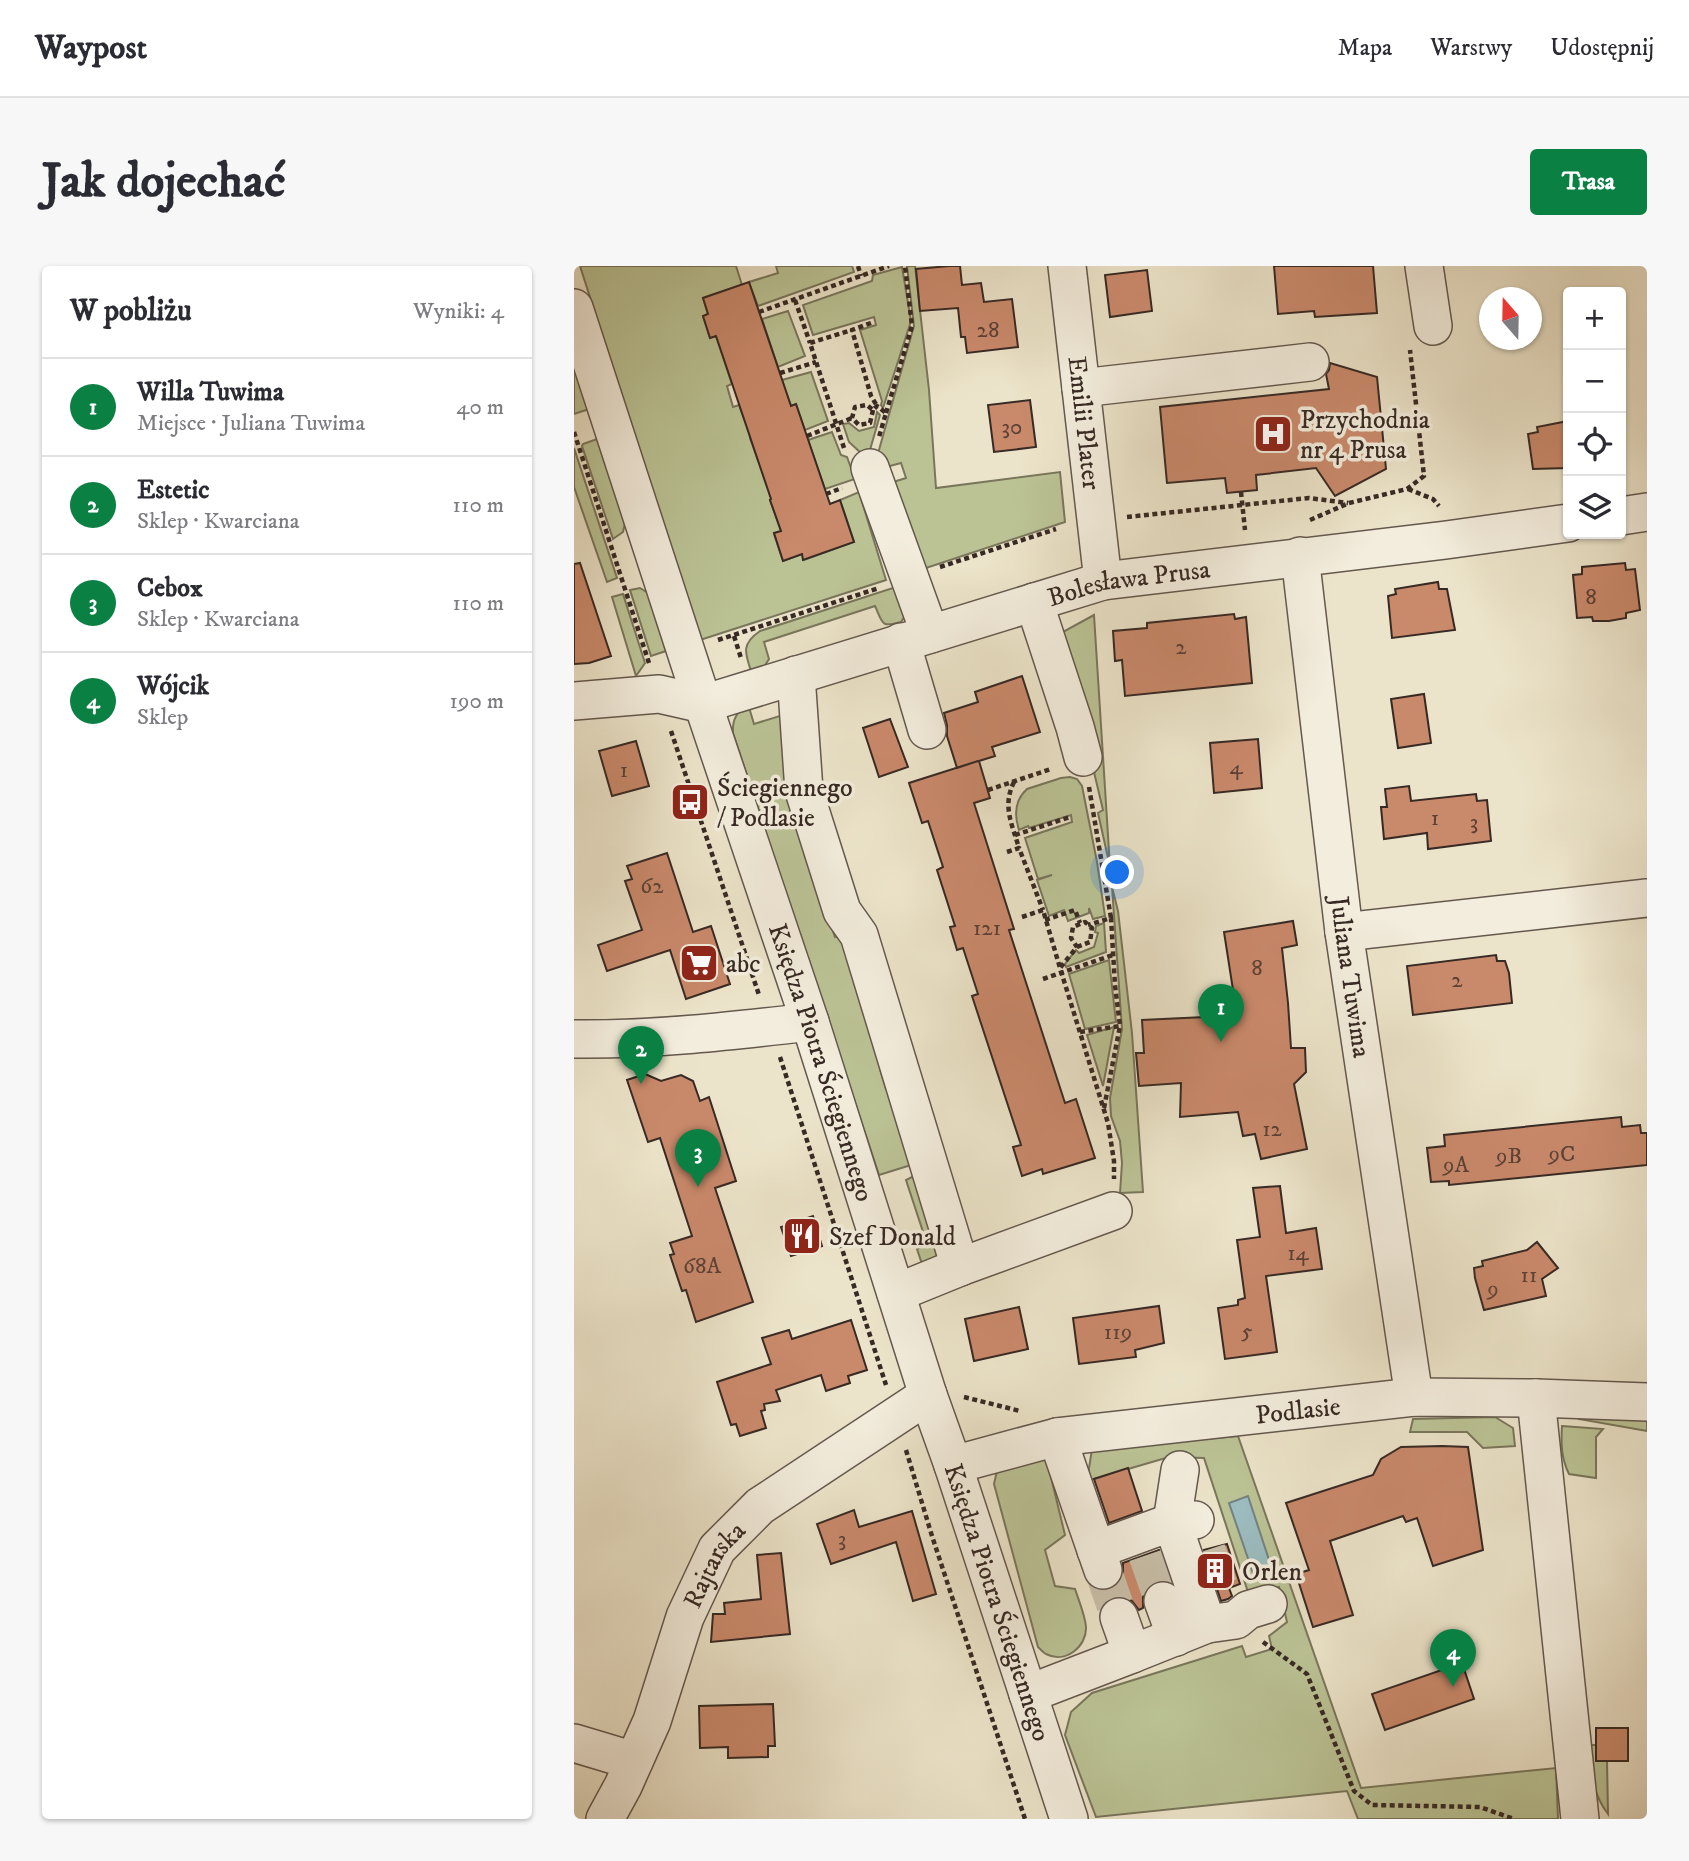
<!DOCTYPE html>
<html lang="pl">
<meta charset="utf-8">
<style>
:root{--surface:#fff;--page:#f7f7f7;--text:#2b2b33;--muted:#7c7c81;--line:#e1e1e2;--accent:#0b8043}
body{margin:0;font-family:"IM FELL DW Pica",serif;background:var(--page);color:var(--text)}
.controls{position:absolute;right:21px;top:21px;display:grid;overflow:hidden;border-radius:7px;box-shadow:0 2px 5px #0004}
.controls button{width:63px;height:63px;display:grid;place-items:center;padding:0;border:0;border-bottom:2px solid var(--line);background:var(--surface);color:var(--text);font:35px sans-serif}
.compass{position:absolute;left:905px;top:21px;width:63px;height:63px;border-radius:50%;background:var(--surface);box-shadow:0 2px 5px #0004;rotate:340deg}
.you{position:absolute;left:544px;top:607px;width:24px;height:24px;margin:-18px;border:5px solid #fff;border-radius:50%;background:#1a73e8;box-shadow:0 0 0 10px #1a73e833}
.badge{display:grid;place-items:center;width:46px;height:46px;border-radius:50%;background:var(--accent);color:#fff;font-size:23px;font-weight:700}
.pin{position:absolute;translate:-50% -58px;filter:drop-shadow(0 2px 4px #0008)}
.pin::after{content:'';position:absolute;top:37px;width:24px;height:21px;background:inherit;clip-path:polygon(0 0,100% 0,50% 100%)}
.list{margin:0;padding:0;list-style:none}
h2{display:flex;justify-content:space-between;align-items:center;height:91px;margin:0;padding:0 28px;font-size:30px}
h2 small{font-size:23px;font-weight:400;color:var(--muted)}
.list li{display:grid;grid-template-columns:46px 1fr auto;gap:21px;align-items:center;box-sizing:border-box;height:98px;padding:0 28px;border-top:2px solid var(--line)}
.list b{display:block;font-size:26px;white-space:nowrap}
.list p{margin:0;font-size:23px;white-space:nowrap;color:var(--muted)}
.list em{font-size:23px;font-style:normal;color:var(--muted)}
.icon{flex:none;width:38px;height:38px;fill:none;stroke:currentColor;stroke-width:2;stroke-linecap:round;stroke-linejoin:round}
.map{position:relative;flex:none;width:1073px;height:1553px;overflow:hidden;border-radius:7px}
header{display:flex;align-items:center;gap:42px;box-sizing:border-box;height:98px;padding:0 35px;background:var(--surface);border-bottom:2px solid var(--line)}
header strong{font-size:33px}
nav{display:flex;gap:38px;margin-inline-start:auto;font-size:24px}
.intro{display:flex;align-items:center;justify-content:space-between;box-sizing:border-box;height:168px;padding:0 42px}
h1{margin:0;font-size:49px}
.button{padding:18px 32px;border-radius:7px;background:var(--accent);color:#fff;font-size:24px;font-weight:700}
main{display:flex;gap:42px;padding:0 42px}
aside{flex:1;background:var(--surface);border-radius:7px;box-shadow:0 2px 5px #0004}
.map>svg:first-child{display:block}
.green{fill:#bbc395;stroke:#79765c;stroke-width:2}
.water{fill:#9cbcc0;stroke:#748182;stroke-width:2}
.building{fill:#c9896b;stroke:#372924;stroke-width:2}
.lines{fill:none;stroke-linecap:round;stroke-linejoin:round}
.minor-tunnel{stroke:#c8bfa9;stroke-width:37;stroke-dasharray:37 18;stroke-linecap:butt}
.minor-casing{stroke:#64584e;stroke-width:40}
.path{stroke:#372924;stroke-width:4.5;stroke-dasharray:5 3.5;stroke-linecap:butt}
.minor{stroke:#f3eddd;stroke-width:37}
.labels{text-anchor:middle;stroke-width:7;stroke-linejoin:round;paint-order:stroke}
.number-label{font-size:23px;fill:#5c4136}
.poi-label{font-size:26px;fill:#372924;stroke:#f3eddd;text-anchor:start}
.street-label{font-size:26px;fill:#372924;stroke:#f3eddd}
</style>
<header>
<strong>Waypost</strong>
<nav><a>Mapa</a><a>Warstwy</a><a>Udostępnij</a></nav>
</header>
<div class="intro"><h1>Jak dojechać</h1><a class="button">Trasa</a></div>
<main>
<aside>
<h2>W pobliżu<small>Wyniki: 4</small></h2>
<ul class="list">
<li><span class="badge">1</span><div><b>Willa Tuwima</b><p>Miejsce · Juliana Tuwima</p></div><em>40 m</em></li>
<li><span class="badge">2</span><div><b>Estetic</b><p>Sklep · Kwarciana</p></div><em>110 m</em></li>
<li><span class="badge">3</span><div><b>Cebox</b><p>Sklep · Kwarciana</p></div><em>110 m</em></li>
<li><span class="badge">4</span><div><b>Wójcik</b><p>Sklep</p></div><em>190 m</em></li>
</ul>
</aside>
<div class="map">
<svg width="1073" height="1553" viewBox="0 0 1073 1553">
<rect width="100%" height="100%" fill="#ece4ca"/>
<filter id="stains"><feTurbulence type="fractalNoise" baseFrequency=".00286" numOctaves="4"/><feColorMatrix values="0 0 0 0 .2 0 0 0 0 .09 0 0 0 0 .02 0 0 0 .5 -.17"/></filter>
<radialGradient id="worn" r=".72"><stop offset=".6" stop-color="#630" stop-opacity="0"/><stop offset="1" stop-color="#630" stop-opacity=".3"/></radialGradient>
<g class="green">
<path d="M6 0H162L168 19 129 32 134 48 129 50 136 72 142 70 158 118 153 120 159 141 165 139 171 155 175 154 176 172 184 194 189 193 202 232 196 234 207 265 200 268 209 295 228 288 230 294 280 276 266 234 285 226 312 314 126 374Z"/>
<path d="M202 0H278L280 6 184 40 175 16 204 7Z"/>
<path d="M333 0H341L355 124 362 222 486 206 491 256 349 303 316 217 332 212 327 197 305 203 303 191 340 60Z"/>
<path d="M328 1 337 55 309 142 307 139 308 135 286 64 302 59 300 51 239 69 229 39 298 15 299 9Z"/>
<path d="M214 45 231 90 204 101 188 53Z"/>
<path d="M0 97 15 143 0 148Z"/>
<path d="M237 106 254 155 231 164 222 138 217 140 208 114Z"/>
<path d="M303 146 306 149 296 184 287 187 275 176 269 158 275 157 285 165 300 161Z"/>
<path d="M258 166 267 189 273 191 281 213 251 223 234 174Z"/>
<path d="M23 173 51 257 49 266 39 273 8 180 9 178Z"/>
<path d="M0 182 43 312 33 316 0 221Z"/>
<path d="M325 320 331 350 327 356C306 362 309 357 301 340L190 376 195 393 190 401 177 405C171 387 167 378 186 365Z"/>
<path d="M66 322 74 327 92 385 77 390 56 324Z"/>
<path d="M49 328 71 397 62 410 38 331Z"/>
<path d="M520 349 536 601 524 547 529 544 487 367Z"/>
<path d="M174 438 180 458 209 449 214 528 261 671 277 667 320 798 306 803 312 823 317 826 337 899 305 909 159 467C158 453 163 446 174 438Z"/>
<path d="M496 511 503 513 508 520 523 596 531 650 519 653 515 642V647L494 655 490 644 475 650 463 614 478 609 464 613 451 572 498 556 497 549 455 562 454 560 445 564C440 549 441 534 453 523L487 512Z"/>
<path d="M538 621 544 645 558 767 569 926 546 927 548 897 546 875 537 850 536 832 548 763Z"/>
<path d="M530 657 532 686 492 701 491 698 502 684 505 687 520 681 524 667 521 666 522 660Z"/>
<path d="M535 694 542 756 511 763 495 708Z"/>
<path d="M540 761 529 820 513 769Z"/>
<path d="M340 910 363 988 362 991 348 998 343 983 353 978 332 914Z"/>
<path d="M1008 1144 1073 1153V1165L1005 1153Z"/>
<path d="M921 1151 939 1162 941 1180 909 1182 893 1166H836L839 1153Z"/>
<path d="M988 1160 1029 1163 1022 1171V1212L995 1208C987 1192 987 1177 988 1160Z"/>
<path d="M664 1170 787 1522 982 1502 984 1553H784L773 1525 522 1551 491 1469 497 1446 518 1427 668 1380 672 1391 698 1383 695 1370 713 1356 705 1321 675 1329 630 1192 595 1191 513 1215 518 1183Z"/>
<path d="M460 1189 473 1195 491 1269 471 1284 481 1320 501 1323C505 1335 511 1349 512 1361 513 1381 491 1398 472 1388 471 1388 465 1382 464 1381L420 1218 423 1205Z"/>
<path d="M1011 1479H1022V1495H1033L1034 1548C1019 1529 1015 1502 1011 1479Z"/>
</g>
<path class="water" d="M674 1230 699 1306 681 1313 655 1237Z"/>
<g class="building">
<path d="M375 0H386L388 19 407 17 410 36 438 33 444 81 393 87 391 71H387L384 42 346 45 342 3Z"/>
<path d="M700 0H799L803 47 741 51 740 45 704 48Z"/>
<path d="M573 4 578 45 536 51 531 9Z"/>
<path d="M175 16 217 140 222 138 256 238 266 234 280 276 229 294 228 288 209 295 200 267 207 265 196 234 197 233 142 70 136 72 129 50 134 48 129 32Z"/>
<path d="M756 97 803 111 812 203 761 230 742 202 682 209 683 224 653 227 651 212 593 217 586 141 755 123 752 108 755 104Z"/>
<path d="M456 134 462 181 420 186 414 139Z"/>
<path d="M994 155V202L959 203 954 168 964 166 963 161Z"/>
<path d="M6 297 37 390 15 397 0 398V298Z"/>
<path d="M1051 297 1052 304 1061 303 1066 344 1052 347V352L1035 355H1019L1018 351 1003 352 999 309 1008 308V301Z"/>
<path d="M864 316 865 323H873L881 364 818 372 814 330 822 328 821 323Z"/>
<path d="M660 348 661 353 672 351 678 417 551 430 548 394 541 395 539 365 573 362V357Z"/>
<path d="M448 410 466 466 418 481 421 490 405 495 416 532 400 537 440 663 435 664 491 837 502 833 521 892 469 908 468 903 448 910 439 881 447 879 398 730 404 728 389 682 383 684 376 661 381 660 363 604 369 601 354 555 348 557 335 517 404 495 383 502 373 470V459L370 447 404 436 401 426Z"/>
<path d="M850 428 857 477 824 482 817 433Z"/>
<path d="M316 453 334 501 305 511 289 462Z"/>
<path d="M684 473 688 522 640 527 636 477Z"/>
<path d="M62 475 75 520 38 530 25 485Z"/>
<path d="M835 520 837 535 902 528 903 535 913 534 917 575 854 583 853 567 810 573 807 541H813L811 523Z"/>
<path d="M93 587 119 666 137 660 156 718 112 733 96 684 33 705 24 679 68 664 51 615 58 613 53 600Z"/>
<path d="M719 655 723 679 708 682 714 737 717 782H731L732 806 720 818 733 883 687 893 681 868 669 870 664 846 606 851 607 817 565 820 562 787H570L568 754 631 751V745L662 743 650 666Z"/>
<path d="M922 689 923 695H931L935 707 938 737 839 749 833 700Z"/>
<path d="M71 808 87 815 107 809 119 815 126 835 135 831 162 915 141 922 179 1036 122 1056 112 1024 108 1025 96 989 100 988 96 977 118 970 86 872 74 876 53 814Z"/>
<path d="M1047 851 1048 861 1066 859 1067 867H1073V899L875 919V915L857 916 853 882 871 880 870 869Z"/>
<path d="M706 920 712 967 742 962 748 1003 692 1010 703 1086 651 1093 644 1042 664 1039V1034L671 1032 663 974 686 971 679 922Z"/>
<path d="M239 950 248 980 217 990 207 961Z"/>
<path d="M963 976 984 1002 968 1013 972 1030 910 1044 901 1012 900 1002 909 1000 908 995 953 984Z"/>
<path d="M585 1040 590 1077 561 1084 562 1091 505 1098 499 1052Z"/>
<path d="M445 1041 454 1083 400 1095 391 1053Z"/>
<path d="M277 1054 293 1104 274 1110 276 1117 252 1125 247 1109 202 1124 206 1135 190 1138 191 1144 187 1145 192 1162 166 1170 162 1158 157 1159 143 1116 197 1098 188 1072 215 1064 218 1073Z"/>
<path d="M868 1180 894 1181 909 1284 859 1300 843 1252 832 1256 829 1250 756 1275 779 1349 739 1361 722 1308 735 1304 712 1237 799 1209 807 1193 827 1181Z"/>
<path d="M554 1202 568 1245 535 1257 520 1213Z"/>
<path d="M280 1244 285 1261 338 1245 362 1328 339 1335 322 1276 257 1298 243 1258Z"/>
<path d="M653 1278 666 1318 655 1322 658 1330 654 1333 647 1335 630 1284Z"/>
<path d="M585 1284 596 1316 592 1314 583 1315 573 1321 569 1331V1342L565 1344 558 1335 548 1330 537 1332 528 1339 523 1324H535L544 1318 549 1309V1297Z"/>
<path d="M207 1287 216 1368 137 1376 139 1348H151L150 1337 187 1333 183 1289Z"/>
<path d="M888 1397 900 1433 811 1464 798 1428Z"/>
<path d="M199 1438 201 1480H194V1491L154 1492V1481L126 1482 125 1440Z"/>
<rect x="1022" y="1462" width="32" height="33"/>
</g>
<g class="lines">
<g class="minor-tunnel">
<path d="M633 1284 650 1335"/>
<path d="M573 1289 589 1335"/>
<path d="M529 1304 545 1351"/>
</g>
<g class="minor-casing">
<g id="minor">
<path id="s1" d="M493 0 529 315"/>
<path d="M850 0 859 60"/>
<path id="s2" d="M0 42 129 438 236 756 354 1129 379 1199 495 1553"/>
<path d="M507 122 736 96"/>
<path d="M296 202 356 368"/>
<path d="M1047 250 1073 246"/>
<path id="s3" d="M726 290 770 666 840 1131"/>
<path d="M460 336 501 461 509 491"/>
<path d="M327 376 353 464"/>
<path d="M222 409 230 525 268 645 285 669 386 1001 322 1027"/>
<path id="s4" d="M0 435 85 428 129 438 529 315 872 274 994 257"/>
<path d="M770 666 1073 632"/>
<path d="M0 773C79 774 158 765 236 756"/>
<path d="M386 1001 539 945"/>
<path d="M962 1132 1006 1553"/>
<path d="M483 1171 529 1304"/>
<path id="s5" d="M379 1199 483 1171 840 1131 962 1132 1073 1136"/>
<path d="M606 1204 598 1256 621 1254"/>
<path d="M522 1284 598 1256 633 1358 558 1388"/>
<path d="M589 1335 602 1371"/>
<path d="M633 1358 662 1354 674 1344 694 1338"/>
<path d="M454 1428 558 1388 545 1351"/>
<path d="M0 1477 60 1495"/>
<path id="s6" d="M31 1553 49 1520 78 1455 111 1351 143 1283 186 1240 354 1129"/>
</g>
</g>
<g class="path">
<path d="M284 0 287 10"/>
<path d="M221 34 236 77"/>
<path d="M185 46 315 0"/>
<path d="M297 57 278 64 297 130 303 140"/>
<path d="M206 107 242 96"/>
<path d="M299 144 296 157 285 159 278 152 281 141 293 139 299 144 303 140 312 147 305 171"/>
<path d="M312 147 338 60 331 0"/>
<path d="M0 166 75 397"/>
<path d="M233 170 278 152"/>
<path d="M270 182 236 77 278 64"/>
<path d="M834 223 859 233 865 240"/>
<path d="M667 226 671 264"/>
<path d="M252 228 268 222"/>
<path d="M553 251 735 232 774 237"/>
<path d="M736 254 775 237 833 223 850 210 836 84"/>
<path d="M366 301 482 263"/>
<path d="M160 370 167 392"/>
<path d="M144 374 305 322"/>
<path d="M97 465 185 729"/>
<path d="M440 516C428 540 438 558 445 582"/>
<path d="M515 521 537 652"/>
<path d="M414 524 477 503"/>
<path d="M441 569 496 551"/>
<path d="M433 586 445 582 469 644"/>
<path d="M448 651 469 644 486 702"/>
<path d="M471 654 501 644 506 657"/>
<path d="M503 681 516 676 518 662 511 656 499 661 497 672 503 681 486 702 534 857 540 895V913"/>
<path d="M469 713 539 689"/>
<path d="M506 766 546 760 541 719 537 652 514 659"/>
<path d="M206 791 312 1119"/>
<path d="M530 842 546 760"/>
<path d="M390 1131 446 1145"/>
<path d="M332 1184 358 1270 451 1553"/>
<path d="M689 1376 733 1408 780 1525 798 1539 906 1541 940 1553"/>
</g>
<use href="#minor" class="minor"/>
</g>
<defs>
<g id="hospital-square" transform="scale(2.0125)"><rect x="-9" y="-9" width="18" height="18" rx="4" fill="#8f2418" stroke="#f3eddd"/><path d="M-5-5h3v3.5h4V-5h3V5h-3V1.5h-4V5h-3Z" fill="#fff"/></g>
<g id="bus-square" transform="scale(2.0125)"><rect x="-9" y="-9" width="18" height="18" rx="4" fill="#8f2418" stroke="#f3eddd"/><path d="M-5-6H5V4H4V6H2V4H-2V6H-4V4H-5ZM-3.5-4V0h7V-4ZM-3.5 1.2v1.5H-2V1.2ZM2 1.2v1.5H3.5V1.2Z" fill="#fff"/></g>
<g id="supermarket-square" transform="scale(2.0125)"><rect x="-9" y="-9" width="18" height="18" rx="4" fill="#8f2418" stroke="#f3eddd"/><path d="M-6-5.5h2.5l.6 2H6L4.5 2H-2.5L-4.4-4H-6ZM-1.5 3.2a1.3 1.3 0 1 0 .1 0ZM3 3.2a1.3 1.3 0 1 0 .1 0Z" fill="#fff"/></g>
<g id="restaurant-square" transform="scale(2.0125)"><rect x="-9" y="-9" width="18" height="18" rx="4" fill="#8f2418" stroke="#f3eddd"/><path d="M-5-6h1v4h1v-4h1v4h1v-4h1v5L-1.5 .5V6h-2V.5L-5-1ZM5-6V6H3V1.5H1.5Q1.5-4 5-6Z" fill="#fff"/></g>
<g id="building-square" transform="scale(2.0125)"><rect x="-9" y="-9" width="18" height="18" rx="4" fill="#8f2418" stroke="#f3eddd"/><path d="M-4-6H4V6H1V3H-1V6H-4ZM-2.5-4.3h1.7v1.8h-1.7ZM.8-4.3h1.7v1.8H.8ZM-2.5-1h1.7V.8h-1.7ZM.8-1h1.7V.8H.8Z" fill="#fff"/></g>
</defs>
<g fill-rule="evenodd">
<use href="#hospital-square" x="699" y="168"/>
<use href="#bus-square" x="116" y="536"/>
<use href="#supermarket-square" x="125" y="697"/>
<use href="#restaurant-square" x="228" y="970"/>
<use href="#building-square" x="641" y="1305"/>
</g>
<g class="labels">
<g class="number-label">
<text x="414" y="71">28</text>
<text x="438" y="168">30</text>
<text x="1017" y="338">8</text>
<text x="607" y="388">2</text>
<text x="662" y="508">4</text>
<text x="50" y="511">1</text>
<text x="861" y="559">1</text>
<text x="900" y="563">3</text>
<text x="78" y="627">62</text>
<text x="413" y="669">121</text>
<text x="683" y="709">8</text>
<text x="883" y="721">2</text>
<text x="698" y="870">12</text>
<text x="988" y="895">9C</text>
<text x="935" y="897">9B</text>
<text x="882" y="906">9A</text>
<text x="724" y="994">14</text>
<text x="128" y="1007">68A</text>
<text x="955" y="1016">11</text>
<text x="919" y="1030">9</text>
<text x="673" y="1072">5</text>
<text x="544" y="1073">119</text>
<text x="268" y="1280">3</text>
</g>
<g class="poi-label">
<text x="726" y="162">Przychodnia<tspan x="726" dy="30">nr 4 Prusa</tspan></text>
<text x="143" y="530">Ściegiennego<tspan x="143" dy="30">/ Podlasie</tspan></text>
<text x="152" y="706">abc</text>
<text x="255" y="979">Szef Donald</text>
<text x="668" y="1314">Orlen</text>
</g>
<g class="street-label">
<text dy="9" stroke="none"><textPath href="#s1" startOffset="158">Emilii Plater</textPath></text>
<text dy="9" stroke="none"><textPath href="#s4" startOffset="574">Bolesława Prusa</textPath></text>
<text dy="9" stroke="none"><textPath href="#s3" startOffset="424">Juliana Tuwima</textPath></text>
<text dy="9" stroke="none"><textPath href="#s2" startOffset="794">Księdza Piotra Ściegiennego</textPath></text>
<text dy="9" stroke="none"><textPath href="#s5" startOffset="350">Podlasie</textPath></text>
<text dy="9" stroke="none"><textPath href="#s6" startOffset="278">Rajtarska</textPath></text>
<text dy="9" stroke="none"><textPath href="#s2" startOffset="1362">Księdza Piotra Ściegiennego</textPath></text>
</g>
</g>
<rect width="100%" height="100%" filter="url(#stains)"/>
<rect width="100%" height="100%" fill="url(#worn)"/>
</svg>
<div class="controls">
<button>+</button>
<button>−</button>
<button><svg class="icon" aria-label="locate" viewBox="0 0 24 24"><circle cx="12" cy="12" r="6"/><path d="M12 2v4M12 18v4M2 12h4M18 12h4"/></svg></button>
<button><svg class="icon" aria-label="layers" viewBox="0 0 24 24"><path d="M12 4l9 5-9 5-9-5zM3 14l9 5 9-5"/></svg></button>
</div>
<svg class="compass" viewBox="-18 -18 36 36"><path d="M0-13l5 13h-10z" fill="#e53935"/><path d="M0 13l5-13h-10z" fill="#7c7c81"/></svg>
<div class="you"></div>
<div class="pin badge" style="left:647px;top:776px">1</div>
<div class="pin badge" style="left:67px;top:818px">2</div>
<div class="pin badge" style="left:124px;top:921px">3</div>
<div class="pin badge" style="left:879px;top:1421px">4</div>
</div>
</main>
